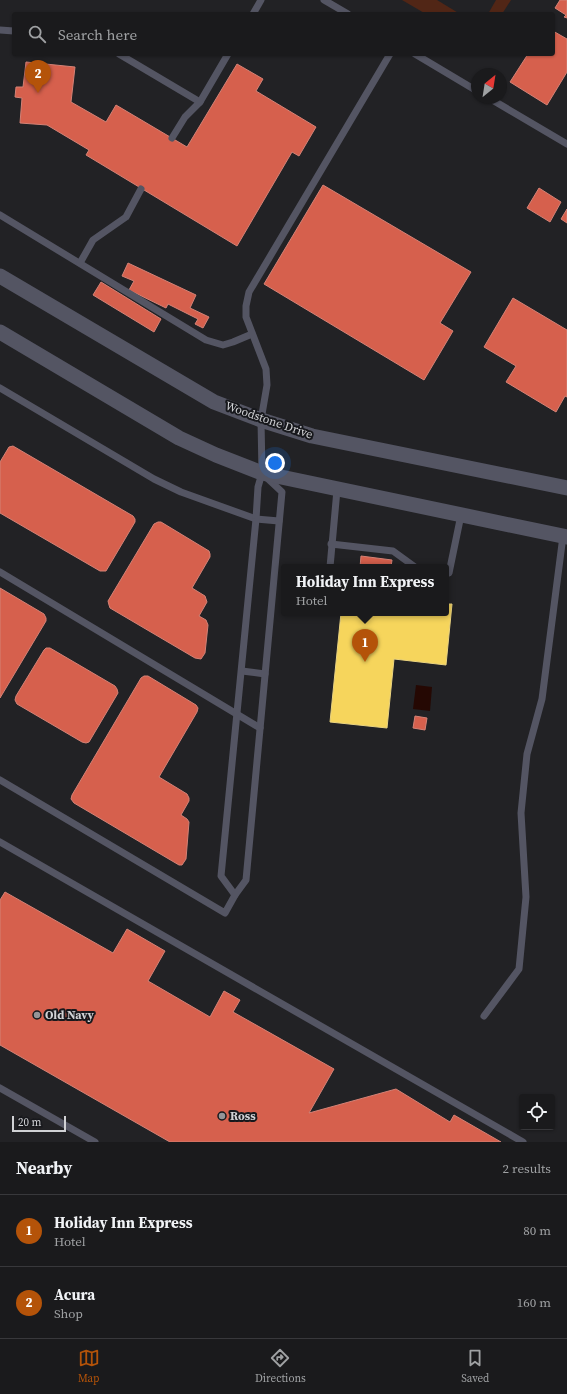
<!DOCTYPE html>
<style>
:root{--surface:#1a1a1c;--page:#272729;--text:#f1f3f6;--muted:#9fa1a3;--line:#38383b;--accent:#b45309}
body{margin:0;font-family:"Source Serif 4",serif;background:var(--page);color:var(--text)}
.controls{position:absolute;right:12px;bottom:12px;display:grid;overflow:hidden;border-radius:4px;box-shadow:0 1px 3px #0004}
.controls button{width:36px;height:36px;display:grid;place-items:center;padding:0;border:0;border-bottom:1px solid var(--line);background:var(--surface);color:var(--text);font:20px sans-serif}
.compass{position:absolute;left:471px;top:68px;width:36px;height:36px;border-radius:50%;background:var(--surface);box-shadow:0 1px 3px #0004;rotate:30deg}
.scale{position:absolute;left:12px;bottom:10px;width:54px;box-sizing:border-box;padding-left:4px;border:2px solid #d1d2d5;border-top:0;font-size:11px;line-height:14px;white-space:nowrap;color:#d1d2d5;-webkit-text-stroke:3px #17181c;paint-order:stroke}
.you{position:absolute;left:275px;top:463px;width:14px;height:14px;margin:-10px;border:3px solid #fff;border-radius:50%;background:#1a73e8;box-shadow:0 0 0 6px #1a73e833}
.badge{display:grid;place-items:center;width:26px;height:26px;border-radius:50%;background:var(--accent);color:#fff;font-size:13px;font-weight:700}
.pin{position:absolute;translate:-50% -33px;filter:drop-shadow(0 1px 2px #0008)}
.pin::after{content:'';position:absolute;top:21px;width:14px;height:12px;background:inherit;clip-path:polygon(0 0,100% 0,50% 100%)}
.popup{position:absolute;left:281px;top:564px;width:168px;height:52px;box-sizing:border-box;display:grid;place-content:center;border-radius:4px;background:var(--surface);filter:drop-shadow(0 1px 3px #0005);font-size:13px;white-space:nowrap;color:var(--muted)}
.popup b{font-size:15px;color:var(--text)}
.popup::after{content:'';position:absolute;left:50%;top:100%;margin-left:-8px;border:8px solid transparent;border-top-color:var(--surface)}
.list{margin:0;padding:0;list-style:none}
h2{display:flex;justify-content:space-between;align-items:center;height:52px;margin:0;padding:0 16px;font-size:17px}
h2 small{font-size:13px;font-weight:400;color:var(--muted)}
.list li{display:grid;grid-template-columns:26px 1fr auto;gap:12px;align-items:center;box-sizing:border-box;height:72px;padding:0 16px;border-top:1px solid var(--line)}
.list b{display:block;font-size:15px;white-space:nowrap}
.list p{margin:0;font-size:13px;white-space:nowrap;color:var(--muted)}
.list em{font-size:13px;font-style:normal;color:var(--muted)}
.icon{flex:none;width:22px;height:22px;fill:none;stroke:currentColor;stroke-width:2;stroke-linecap:round;stroke-linejoin:round}
.map{position:relative;flex:none;width:567px;height:1142px;overflow:hidden}
.search{position:absolute;background:var(--surface);box-shadow:0 1px 3px #0004;left:12px;right:12px;top:12px;height:44px;display:flex;align-items:center;gap:10px;box-sizing:border-box;padding:0 14px;border-radius:4px;color:var(--muted);font-size:15px}
.sheet{height:196px;background:var(--surface)}
nav{display:flex;justify-content:space-around;align-items:center;box-sizing:border-box;height:56px;border-top:1px solid var(--line);background:var(--surface);font-size:11px;color:var(--muted)}
nav a{display:grid;justify-items:center;gap:2px}
nav .on{color:var(--accent)}
.map>svg:first-child{display:block}
.green{fill:#512616}
.water{fill:#250803}
.homes{fill:#f6d55c;stroke:#ebd480}
.shops{fill:#d6604d;stroke:#d48276}
.lines{fill:none;stroke-linecap:round;stroke-linejoin:round}
.lane{stroke:#545563;stroke-width:7}
.street{stroke:#545563;stroke-width:15}
.poi-dot{fill:#949497;stroke:#17181c;stroke-width:1.5}
.labels{text-anchor:middle;stroke-width:4;stroke-linejoin:round;paint-order:stroke}
.street-label{font-size:12px;fill:#d1d2d5;stroke:#17181c}
.poi-label{font-size:12px;font-weight:bold;fill:#d1d2d5;stroke:#17181c;text-anchor:start}
</style>
<div class="map">
<svg width="567" height="1142" viewBox="0 0 567 1142">
<rect width="100%" height="100%" fill="#222225"/>
<g class="green">
<path d="M402 0H437L460 14H426Z"/>
<path d="M496 0H511L502 14H488Z"/>
</g>
<path class="water" d="M416 685 432 687 430 711 413 709Z"/>
<path class="homes" d="M446 604H452L446 665 394 659 387 728 330 722 341 613H446Z"/>
<g class="shops">
<path d="M560 0H567V18L564 17 566 15 555 8Z"/>
<path d="M553 31 567 39V72L547 105 510 82 528 54H553Z"/>
<path d="M26 62 75 67 71 102 106 122 116 105 187 147 237 64 263 79 256 91 316 127 299 156 292 152 237 246 86 155 89 150 47 125 20 123 22 98 15 97 16 87H23Z"/>
<path d="M323 185 471 272 440 323 453 331 424 380 264 284Z"/>
<path d="M539 188 561 202 550 222 527 208Z"/>
<path d="M567 209V223L561 219Z"/>
<path d="M128 263 196 295 190 308 209 317 203 328 195 324 198 319 168 304 166 308 129 290 134 281 122 276Z"/>
<path d="M101 282 161 319 154 332 93 295Z"/>
<path d="M513 298 567 330V397L565 396 556 412 506 382 516 366 484 347Z"/>
<path d="M13 446 133 516 135 519V522L106 571H100L0 513V462L9 447Z"/>
<path d="M158 522H161L209 551 210 554V557L192 588 205 596 207 602 199 616 206 620 208 625 205 653 201 659 195 658 110 608 109 605 108 601 154 524Z"/>
<path d="M361 556 392 560 391 567H360Z"/>
<path d="M0 588 44 614 46 618V621L0 698Z"/>
<path d="M46 648H50L115 686 117 689 118 693 89 742 86 743 82 742 17 704 15 700 16 696 44 650Z"/>
<path d="M144 676H148L196 705 198 708 197 712 159 777 187 794 189 798V801L181 815 187 819 189 822 186 859 182 865H179L74 803 71 799 72 795 141 678Z"/>
<path d="M415 716 427 718 425 730 413 728Z"/>
<path d="M5 892 113 953 127 929 165 951 148 981 210 1017 224 991 240 1000 233 1012 334 1069 309 1113 396 1089 450 1122 454 1115 501 1142H170L0 1045V900Z"/>
</g>
<g class="lines">
<g class="lane">
<path d="M324 0 348 14"/>
<path d="M253 14 261 0"/>
<path d="M0 30 14 31"/>
<path d="M119 54 200 102"/>
<path d="M415 54 477 91"/>
<path d="M489 98 567 144"/>
<path d="M172 138 185 117 200 102 228 54"/>
<path d="M0 215 206 340 223 345 233 342 252 334"/>
<path d="M80 263 93 240 126 217 141 189"/>
<path d="M0 388 154 479 181 492 256 519 279 521"/>
<path d="M331 544 393 551 415 567"/>
<path d="M330 567 337 490"/>
<path d="M0 572 260 728"/>
<path d="M446 572 449 573 461 515"/>
<path d="M242 671 265 674"/>
<path d="M0 780 225 913 235 895 221 876 256 519 258 487 262 473 261 420 267 385 266 369 246 317V306L249 292 390 54"/>
<path d="M0 842 523 1142"/>
<path d="M235 895 246 880 282 492 266 477"/>
<path d="M484 1016 519 969 526 897 521 813 527 754 542 699 563 536"/>
<path d="M0 1088 95 1142"/>
</g>
<g class="street">
<path d="M0 276 214 402 261 420 312 436 567 488"/>
<path d="M0 332 179 438 216 455 262 473 567 537"/>
</g>
</g>
<g class="poi-dot">
<circle cx="37" cy="1015" r="4"/>
<circle cx="222" cy="1116" r="4"/>
</g>
<g class="labels">
<g class="street-label">
<text transform="translate(269 420) rotate(19)" y="4">Woodstone Drive</text>
</g>
<g class="poi-label">
<text x="45" y="1019">Old Navy</text>
<text x="230" y="1120">Ross</text>
</g>
</g>
</svg>
<div class="controls">
<button><svg class="icon" aria-label="locate" viewBox="0 0 24 24"><circle cx="12" cy="12" r="6"/><path d="M12 2v4M12 18v4M2 12h4M18 12h4"/></svg></button>
</div>
<svg class="compass" viewBox="-18 -18 36 36"><path d="M0-13l5 13h-10z" fill="#e53935"/><path d="M0 13l5-13h-10z" fill="#9fa1a3"/></svg>
<div class="scale">20 m</div>
<div class="you"></div>
<div class="pin badge" style="left:365px;top:662px">1</div>
<div class="popup"><b>Holiday Inn Express</b>Hotel</div>
<div class="pin badge" style="left:38px;top:93px">2</div>
<div class="search"><svg class="icon" aria-label="search" viewBox="0 0 24 24"><circle cx="10" cy="10" r="6"/><path d="M15 15l6 6"/></svg>Search here</div>
</div>
<section class="sheet">
<h2>Nearby<small>2 results</small></h2>
<ul class="list">
<li><span class="badge">1</span><div><b>Holiday Inn Express</b><p>Hotel</p></div><em>80 m</em></li>
<li><span class="badge">2</span><div><b>Acura</b><p>Shop</p></div><em>160 m</em></li>
</ul>
</section>
<nav>
<a class="on"><svg class="icon" aria-label="map" viewBox="0 0 24 24"><path d="M3 6l6-2 6 2 6-2v14l-6 2-6-2-6 2zM9 4v14M15 6v14"/></svg>Map</a>
<a><svg class="icon" aria-label="directions" viewBox="0 0 24 24"><path d="M12 3l9 9-9 9-9-9zM9 14v-3h6M13 9l2 2-2 2"/></svg>Directions</a>
<a><svg class="icon" aria-label="saved" viewBox="0 0 24 24"><path d="M7 4h10v16l-5-4-5 4z"/></svg>Saved</a>
</nav>
